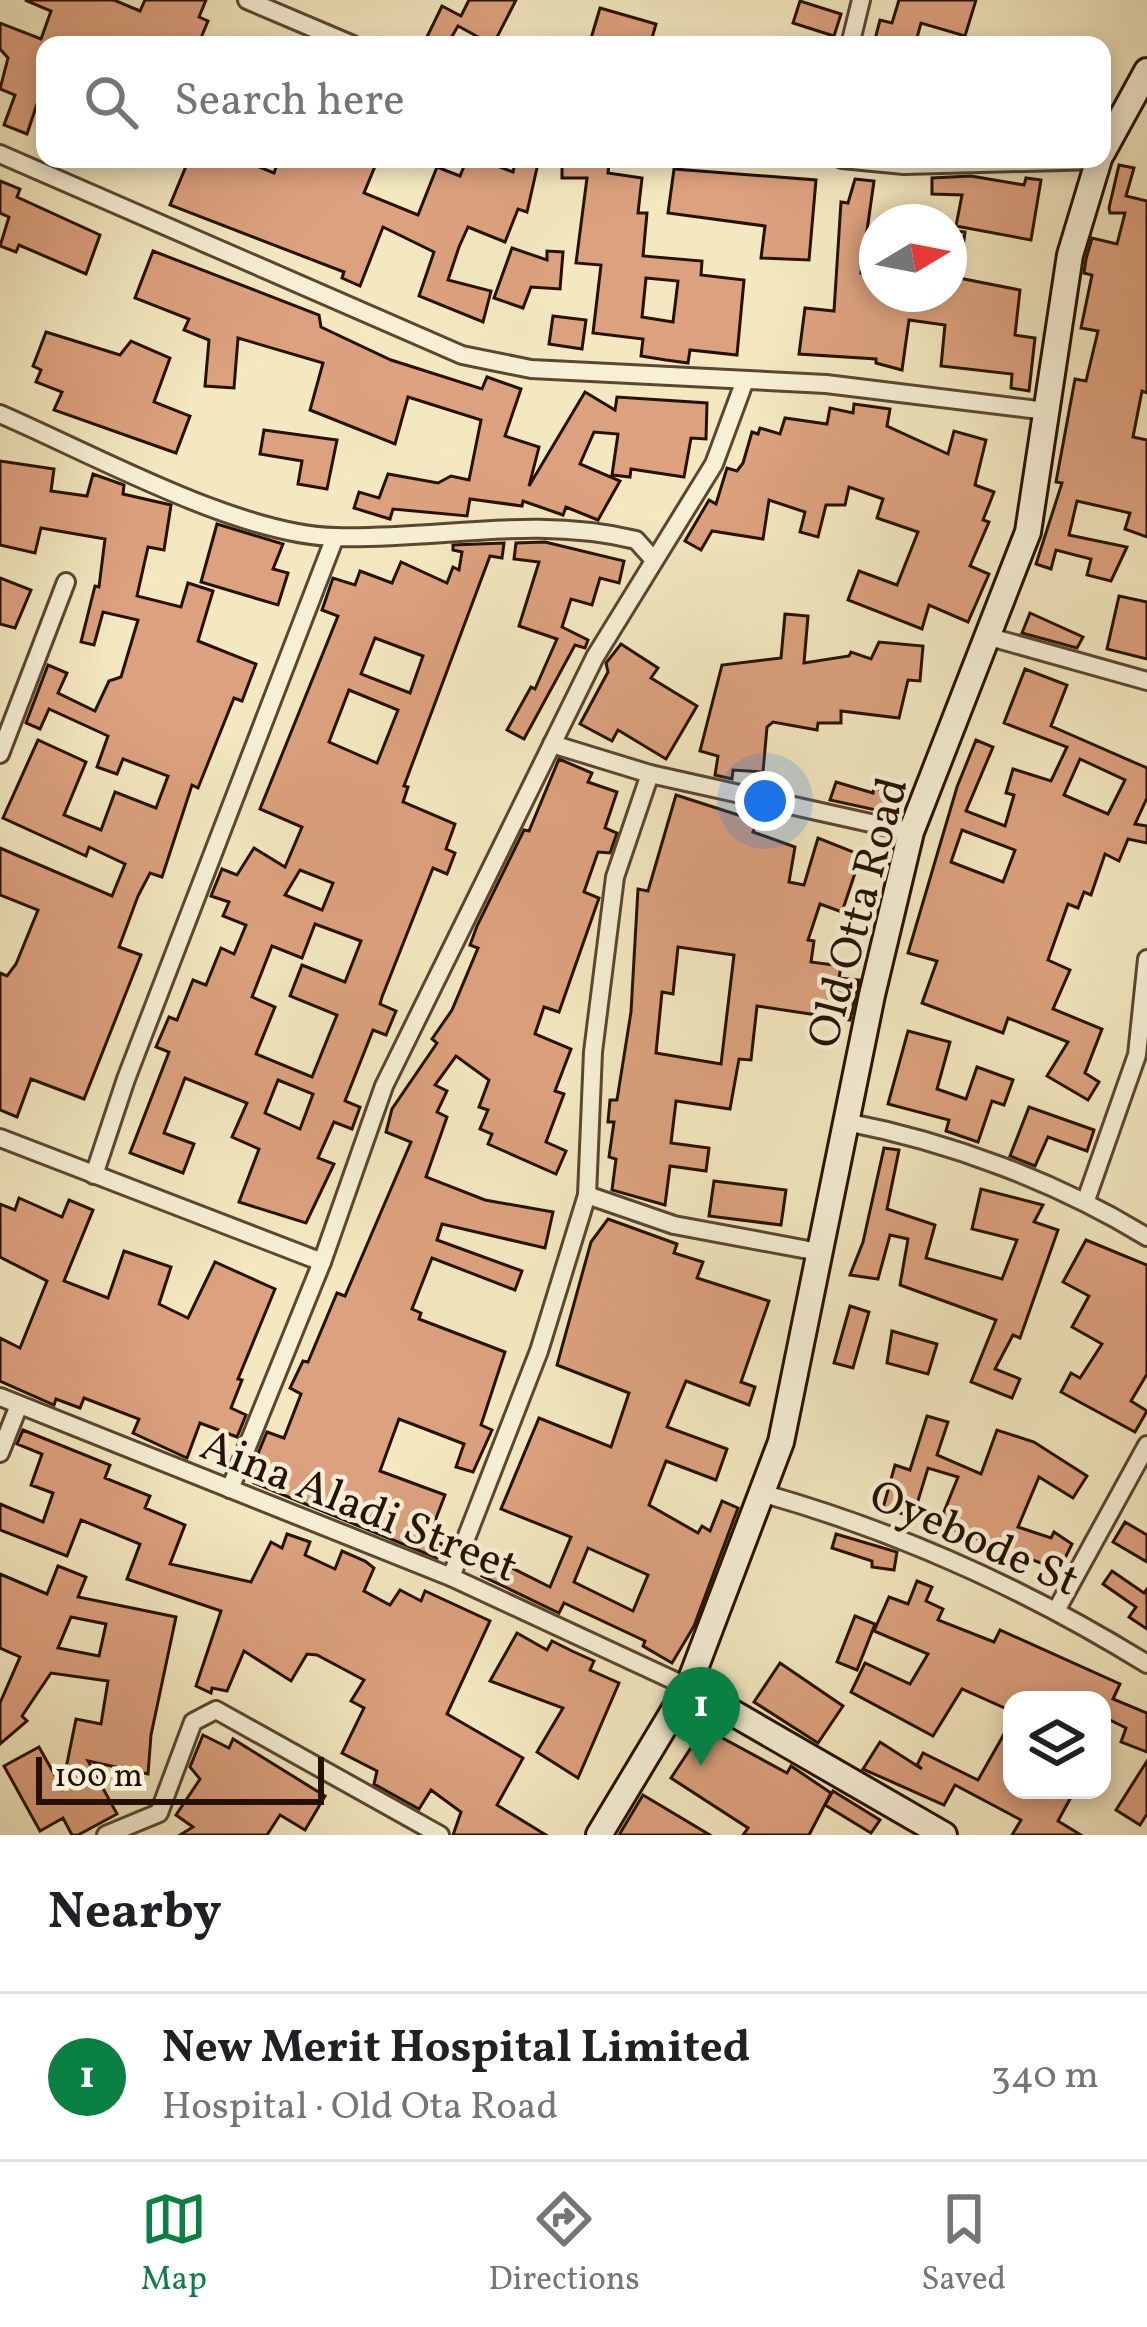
<!DOCTYPE html>
<meta charset="utf-8">
<style>
:root{--surface:#fff;--page:#f2f2f2;--text:#202124;--muted:#757577;--line:#e0e0e0;--accent:#0b8043}
body{margin:0;font-family:Vollkorn,serif;background:var(--page);color:var(--text)}
.controls{position:absolute;right:36px;bottom:36px;display:grid;overflow:hidden;border-radius:24px;box-shadow:0 6px 18px #0003}
.controls button{width:108px;height:108px;display:grid;place-items:center;padding:0;border:0;border-bottom:3px solid var(--line);background:var(--surface);color:var(--text);font:60px sans-serif}
.compass{position:absolute;left:859px;top:204px;width:108px;height:108px;border-radius:50%;background:var(--surface);box-shadow:0 6px 18px #0003;rotate:80deg}
.scale{position:absolute;left:36px;bottom:30px;width:288px;box-sizing:border-box;padding-left:12px;border:6px solid #261100;border-top:0;font-size:33px;line-height:42px;white-space:nowrap;color:#261100;-webkit-text-stroke:9px #f7f0d6;paint-order:stroke}
.you{position:absolute;left:765px;top:801px;width:42px;height:42px;margin:-30px;border:9px solid #fff;border-radius:50%;background:#1a73e8;box-shadow:0 0 0 18px #1a73e833}
.badge{display:grid;place-items:center;width:78px;height:78px;border-radius:50%;background:var(--accent);color:#fff;font-size:39px;font-weight:700}
.pin{position:absolute;translate:-50% -99px;filter:drop-shadow(0 3px 6px #0008)}
.pin::after{content:'';position:absolute;top:63px;width:42px;height:36px;background:inherit;clip-path:polygon(0 0,100% 0,50% 100%)}
.list{margin:0;padding:0;list-style:none}
h2{display:flex;justify-content:space-between;align-items:center;height:156px;margin:0;padding:0 48px;font-size:51px}
h2 small{font-size:39px;font-weight:400;color:var(--muted)}
.list li{display:grid;grid-template-columns:78px 1fr auto;gap:36px;align-items:center;box-sizing:border-box;height:168px;padding:0 48px;border-top:3px solid var(--line)}
.list b{display:block;font-size:45px;white-space:nowrap}
.list p{margin:0;font-size:39px;white-space:nowrap;color:var(--muted)}
.list em{font-size:39px;font-style:normal;color:var(--muted)}
.icon{flex:none;width:66px;height:66px;fill:none;stroke:currentColor;stroke-width:2;stroke-linecap:round;stroke-linejoin:round}
.map{position:relative;flex:none;width:1147px;height:1835px;overflow:hidden}
.search{position:absolute;background:var(--surface);box-shadow:0 6px 18px #0003;left:36px;right:36px;top:36px;height:132px;display:flex;align-items:center;gap:30px;box-sizing:border-box;padding:0 42px;border-radius:24px;color:var(--muted);font-size:45px}
.sheet{height:324px;background:var(--surface)}
nav{display:flex;justify-content:space-around;align-items:center;box-sizing:border-box;height:168px;border-top:3px solid var(--line);background:var(--surface);font-size:33px;color:var(--muted)}
nav a{display:grid;justify-items:center;gap:6px}
nav .on{color:var(--accent)}
.map>svg:first-child{display:block}
.building{fill:#dca17e;stroke:#261100;stroke-width:3;fill-rule:evenodd}
.lines{fill:none;stroke-linecap:round;stroke-linejoin:round}
.street-casing{stroke:#594730;stroke-width:22}
.secondary-casing{stroke:#261100;stroke-width:30}
.street{stroke:#f7f0d6;stroke-width:16}
.secondary{stroke:#f7f0d6;stroke-width:24}
.labels{text-anchor:middle;stroke-width:9;stroke-linejoin:round;paint-order:stroke}
.street-label{font-size:45px;fill:#261100;stroke:#f7f0d6}
</style>
<div class="map">
<svg width="1147" height="1835" viewBox="0 0 1147 1835">
<rect width="100%" height="100%" fill="#f3e8c0"/>
<filter id="stains"><feTurbulence type="fractalNoise" baseFrequency=".00167" numOctaves="4"/><feColorMatrix values="0 0 0 0 .2 0 0 0 0 .09 0 0 0 0 .02 0 0 0 .5 -.17"/></filter>
<radialGradient id="worn" r=".72"><stop offset=".6" stop-color="#630" stop-opacity="0"/><stop offset="1" stop-color="#630" stop-opacity=".3"/></radialGradient>
<g class="building">
<path d="M25 0H114L140 11 145 0H206L199 17 208 21 198 45H45V80L27 134 4 125 15 95 0 89 8 58 0 49V23L41 39 51 11Z"/>
<path d="M469 0H516L493 45 458 26 447 45H423L442 6 461 16Z"/>
<path d="M899 0H976L965 36 921 23 915 45 874 43 880 20 892 23Z"/>
<path d="M800 1 841 14 834 36 793 23Z"/>
<path d="M600 8 656 24 650 45H589Z"/>
<path d="M189 159H240L274 173 279 159H378L364 193 418 215 437 167 460 176 467 159H479L513 172 516 159H539L527 212 518 209 505 242 468 227 459 247 448 280 491 291 483 322 419 296 434 252 383 227 360 286 342 278 344 272 170 205Z"/>
<path d="M562 159 609 164 608 173 642 178 638 213H647L643 256 702 261 701 275 744 280 737 355 690 350 688 363 666 360 641 356 643 339 593 333 601 265 576 263 587 178H562ZM646 278 678 281 673 322 642 317Z"/>
<path d="M1119 165 1134 168 1126 196 1147 201V393L1142 391 1133 437 1147 440V537L1125 529 1130 513 1077 501 1069 535 1127 547 1111 581 1087 575 1091 559 1056 550 1051 569 1036 564 1062 483 1056 482 1075 379 1086 381 1098 331 1081 328 1092 275 1084 273 1086 259 1092 238 1117 244 1125 213H1110L1109 208Z"/>
<path d="M674 169 816 180 809 260 761 258 765 226 668 213Z"/>
<path d="M971 176 1024 185 1026 178 1041 180 1031 240 956 226 962 195 932 194V178Z"/>
<path d="M855 179 874 181 861 273 877 274V294H949V230L965 232 959 278 1020 290 1015 335 1035 338 1029 391 1011 388 1012 374 941 366 945 325 909 320 902 370 876 363V359L799 354 805 308 834 311 841 202 848 203Z"/>
<path d="M0 181 20 189 17 197 100 235 86 274 19 245 16 252 0 246 9 217 0 213Z"/>
<path d="M512 248 547 260V251L563 252 560 289 531 287 523 308 494 298Z"/>
<path d="M153 251 319 315 321 327 391 360 482 389 487 377 521 389 505 436 539 447 529 486 585 392 615 410 617 397 707 403 706 439 691 438 684 477 631 469 630 477 612 475 618 434 594 432 580 464 620 481 598 520 566 507 563 515 523 501 522 506 470 499 467 516 393 509 390 519 354 508 359 492 379 498 388 474 438 483 451 476 469 480 481 420 408 397 395 444 310 410 323 363 238 338 234 388 205 386 209 340 184 330 189 319 135 298Z"/>
<path d="M553 316 586 320 582 349 549 344Z"/>
<path d="M46 332 120 355 131 341 170 358 154 402 190 416 176 453 54 410 62 392 36 382 41 370 33 366Z"/>
<path d="M854 404 890 409 887 426 948 454 954 431 986 440 975 485 994 492 983 520 989 522 970 566 989 574 968 622 929 605 922 629 848 600 859 571 897 585 918 532 877 518 883 499 849 487 845 505H826L818 537 800 532 805 512 769 500 763 539 712 531 701 550 685 541 709 500 716 504 727 468 737 471 743 463 752 432 758 434 760 428 780 434 785 418 827 424 830 408 853 413Z"/>
<path d="M264 430 337 440 327 489 298 484 302 461 260 454Z"/>
<path d="M0 461 54 469 51 491 87 496 93 474 124 485 123 494 171 505 164 550 148 547 137 596 181 607 188 583 213 591 198 641 256 664 242 701 234 698 198 788 192 785 162 877 150 873 138 896 119 947 141 955 84 1099 31 1079 17 1117 0 1110V973L7 976 16 964 38 910 0 895V848L112 896 125 864 89 847 86 856 3 818 38 740 86 762 64 815 101 830 115 792 156 808 168 776 123 759 117 774 97 767 108 736 49 709 40 729 26 723 48 665 67 673 58 693 95 711 109 681 121 677 138 620 103 612 94 645 81 642 95 586 99 587 105 539 41 528 35 553 0 545Z"/>
<path d="M217 524 283 544 273 569 288 573 278 605 201 582Z"/>
<path d="M545 542 624 561 619 583 600 578 592 605 571 599 562 627 588 640 585 648 575 645 524 739 507 730 531 687 535 689 557 639 519 626 539 562 514 559 516 543Z"/>
<path d="M504 543 502 558 490 556 404 786 408 787 403 802 455 824 446 849 455 853 447 874 433 868 382 997 380 1004 396 1011 386 1035 373 1030 345 1101 360 1107 352 1129 334 1122 318 1158 334 1164 306 1223 239 1202 259 1149 232 1137 247 1103 185 1078 164 1133 194 1144 183 1173 130 1153 169 1052 156 1047 169 1017 177 1020 193 980 206 985 221 948 234 954 246 925 223 916 229 902 211 896 222 869 237 875 254 848 285 867 302 827 260 809 338 616 322 610 333 578 355 585 360 571 392 583 401 562 447 583 453 567 459 570 462 552 453 550V545ZM375 638 423 656 410 693 361 674ZM349 690 398 710 377 763 329 742ZM300 870 333 883 322 910 285 895ZM315 924 361 941 345 982 302 965 290 996 337 1015 312 1077 256 1054 275 1007 252 997 272 946 302 958ZM278 1080 313 1094 300 1129 265 1113Z"/>
<path d="M0 578 31 590 15 628 0 624Z"/>
<path d="M1119 596 1147 602V659L1107 649Z"/>
<path d="M1030 613 1083 637 1077 648 1022 633Z"/>
<path d="M785 614 808 616 804 663 849 656 851 652 871 659 879 642 923 646 920 681 908 680 899 718 841 711V723H818L817 730 773 722 767 727 763 772 733 770 732 779 715 775 718 756 700 751 722 665 781 658Z"/>
<path d="M621 644 658 668 651 678 697 706 666 759 618 730 612 741 580 724 608 672 606 663Z"/>
<path d="M1025 669 1067 685 1051 726 1147 768V798L1135 824 1147 826V843L1128 839 1119 861 1105 854 1091 895 1084 892 1078 908 1068 904 1048 960 1070 970 1053 1009 1102 1029 1085 1073 1099 1082 1088 1100 1047 1076 1068 1042 1008 1018 1003 1033 922 1003 937 961 908 953 957 787 976 740 993 747 966 811 1005 826 1014 795 1006 793 1013 769 1051 781 1067 747 1004 723ZM1080 759 1125 780 1108 814 1064 795ZM962 830 1015 850 1003 882 951 862Z"/>
<path d="M559 759 592 773 588 782 617 792 605 828 617 833 610 853 598 852 584 892 599 898 559 1012 544 1007 535 1034 571 1049 555 1091 564 1094 546 1142 566 1151 556 1174 488 1144 492 1134 480 1129 488 1110 479 1107 489 1080 456 1056 435 1085 447 1091 437 1112 447 1117 426 1177 485 1200 553 1212 545 1248 442 1224 437 1240 522 1271 515 1290 432 1258 412 1309 421 1313 419 1319 505 1352 481 1425 492 1430 473 1472 456 1467 464 1444 399 1419 380 1471 445 1495 428 1539 442 1544 437 1558 254 1483 258 1470 252 1468 267 1432 284 1438 301 1394 290 1388 303 1361 308 1362 337 1293 345 1296 411 1142 386 1132 392 1109 437 1043 432 1039 452 1010 478 948 470 945 477 926 524 830 529 831Z"/>
<path d="M836 782 873 793 874 788 889 792 885 812 830 800Z"/>
<path d="M676 795 757 821 753 832 795 847 789 882 804 885 818 838 861 855 842 912 820 904 808 940 814 941 811 962 841 966 839 978 859 980 850 1020 757 1006 751 1060 739 1059 730 1109 676 1101 671 1143 709 1148 706 1171 670 1166 665 1205 612 1190 616 1159 609 1157 614 1122H608L610 1100H617L631 1012 638 889 648 891ZM678 947 734 955 721 1064 656 1053 662 992 673 994Z"/>
<path d="M908 1031 950 1042 937 1089 966 1099 977 1067 1013 1080 1004 1105 992 1101 978 1142 946 1131 949 1120 888 1104Z"/>
<path d="M1029 1107 1094 1130 1087 1151 1048 1137 1035 1166 1010 1156Z"/>
<path d="M884 1148 899 1150 887 1209 935 1225 926 1258 1002 1279 1017 1240 972 1229 981 1189 1043 1205 1034 1222 1058 1230 1020 1338 1013 1335 995 1369 1020 1379 1012 1398 971 1382 996 1320 900 1285 908 1239 890 1235 878 1279 850 1275 863 1242Z"/>
<path d="M714 1181 786 1190 781 1225 709 1216Z"/>
<path d="M19 1198 62 1217 69 1200 93 1210 64 1281 108 1298 124 1251 171 1267 159 1304 188 1318 215 1262 275 1289 238 1379 242 1380 231 1408 246 1415 237 1437 200 1423 187 1458 133 1433 139 1419 84 1398 80 1408 56 1399 54 1405 0 1381V1338L20 1348 47 1281 0 1257V1204L15 1210Z"/>
<path d="M608 1219 677 1244 674 1253 703 1262 697 1278 769 1301 741 1382 755 1387 749 1405 686 1381 667 1427 727 1449 716 1480 666 1461 649 1505 698 1533 702 1526 710 1531 722 1501 738 1508 694 1626 672 1663 643 1646 645 1641 564 1603 559 1613 482 1576 492 1558 550 1587 571 1537 501 1509 539 1418 611 1447 629 1393 557 1365 591 1242ZM588 1548 648 1575 633 1611 574 1582Z"/>
<path d="M1086 1240 1147 1265V1374L1131 1401 1147 1411 1135 1432 1061 1392 1071 1373 1080 1378 1102 1344 1072 1327 1089 1296 1063 1282Z"/>
<path d="M850 1306 869 1312 853 1368 834 1363Z"/>
<path d="M892 1331 937 1344 928 1374 887 1363Z"/>
<path d="M927 1416 948 1422 937 1455 981 1474 997 1430 1034 1442 1087 1476 1073 1498 1039 1477 1018 1527 1051 1538 1054 1532 1072 1544 1059 1570 939 1524 958 1477 928 1468 913 1517 883 1508 895 1465 910 1470Z"/>
<path d="M23 1430 110 1465 105 1478 150 1496 145 1508 185 1525 170 1564 251 1582 271 1542 282 1548 287 1534 310 1542 305 1555 335 1569 342 1551 365 1561 374 1568 364 1591 390 1605 400 1590 421 1601 425 1591 490 1621 447 1714 523 1758 497 1805 546 1835H453L461 1812 431 1790 419 1809 374 1784 377 1771 342 1753 364 1708 351 1701 364 1680 317 1655 307 1654 291 1681 244 1651 227 1691 212 1688 211 1693 196 1686 221 1611 127 1579 140 1544 81 1520 67 1556 0 1530V1504L43 1522 53 1493 31 1485 42 1454 17 1444Z"/>
<path d="M1125 1522 1147 1535V1562L1113 1542Z"/>
<path d="M836 1534 897 1552 894 1570 872 1567V1561L832 1548Z"/>
<path d="M58 1566 86 1577 78 1597 176 1617 151 1735 148 1774 88 1761 117 1814 78 1835H72L63 1818 40 1831 4 1766 39 1747 62 1788 76 1719 101 1724 108 1681 51 1673 22 1716 27 1721 0 1744V1703L20 1657 0 1648V1574L47 1594ZM71 1617 106 1624 99 1656 58 1648Z"/>
<path d="M1112 1571 1144 1593 1147 1589V1629L1129 1617 1136 1607 1103 1584Z"/>
<path d="M917 1581 932 1587 926 1601 943 1609 938 1620 994 1642 1000 1630 1120 1684 1113 1699 1147 1713V1752L1121 1742 1126 1728 1102 1716V1700H1011L1007 1709 962 1689 933 1736 851 1692 865 1663 910 1684 928 1654 874 1631 889 1597 908 1604Z"/>
<path d="M855 1616 875 1624 857 1670 837 1662Z"/>
<path d="M517 1633 547 1650 552 1641 572 1651 594 1661 590 1670 619 1683 578 1778 537 1752 563 1708 490 1681Z"/>
<path d="M780 1663 843 1706 818 1743 754 1702Z"/>
<path d="M1012 1720V1790H1059L1071 1797 1058 1821 1081 1835H1012L1021 1820 955 1785 944 1805 863 1769 880 1742 922 1769 917 1765 923 1753 978 1780Z"/>
<path d="M704 1728 787 1773 791 1766 831 1793 809 1835H743L748 1828 671 1778Z"/>
<path d="M203 1735 229 1748 233 1739 325 1796 305 1830 280 1815 267 1835H180L193 1827 176 1815 200 1779 190 1767Z"/>
<path d="M1147 1761V1814L1140 1825 1116 1810Z"/>
<path d="M833 1791 880 1820 871 1833 825 1805Z"/>
<path d="M643 1795 710 1835H619Z"/>
</g>
<g class="lines">
<g class="street-casing">
<g id="street">
<path d="M247 0 353 45"/>
<path d="M850 45 861 0"/>
<path d="M0 154 462 355 531 369 826 384 1047 411"/>
<path d="M842 159 904 165 1099 160"/>
<path d="M0 414C91 453 238 535 335 537 439 540 532 515 636 540L653 559"/>
<path d="M990 637 1147 681"/>
<path d="M552 744 650 774 911 832"/>
<path d="M0 754 66 582"/>
<path d="M846 1122C950 1142 1057 1182 1147 1237"/>
<path d="M0 1138 322 1262"/>
<path d="M94 1175 126 1079 335 537"/>
<path d="M587 1195 674 1225 819 1252"/>
<path d="M1086 1200 1137 1055 1147 959"/>
<path d="M0 1397 451 1577 688 1687"/>
<path d="M0 1453 19 1405"/>
<path d="M230 1489 322 1262 384 1086 595 657 714 464 744 383"/>
<path d="M765 1494C902 1533 1026 1589 1147 1664"/>
<path d="M451 1577 539 1351 587 1195 593 1052 615 877 650 774"/>
<path d="M1057 1609 1147 1445"/>
<path d="M106 1835 159 1813 193 1722 216 1710 440 1835"/>
</g>
</g>
<g class="secondary-casing">
<g id="secondary">
<path d="M1102 153 1147 71"/>
<path d="M688 1687 944 1835"/>
<path d="M599 1835 688 1687 781 1442 872 995 911 832 1028 532 1070 255 1099 159"/>
</g>
</g>
<use href="#street" class="street"/>
<use href="#secondary" class="secondary"/>
</g>
<g class="labels">
<g class="street-label">
<text transform="translate(856 912) rotate(-75)" y="16">Old Otta Road</text>
<text transform="translate(360 1504) rotate(22)" y="16">Aina Aladi Street</text>
<text transform="translate(975 1536) rotate(24)" y="16">Oyebode St</text>
</g>
</g>
<rect width="100%" height="100%" filter="url(#stains)"/>
<rect width="100%" height="100%" fill="url(#worn)"/>
</svg>
<div class="controls">
<button><svg class="icon" aria-label="layers" viewBox="0 0 24 24"><path d="M12 4l9 5-9 5-9-5zM3 14l9 5 9-5"/></svg></button>
</div>
<svg class="compass" viewBox="-18 -18 36 36"><path d="M0-13l5 13h-10z" fill="#e53935"/><path d="M0 13l5-13h-10z" fill="#757577"/></svg>
<div class="scale">100 m</div>
<div class="you"></div>
<div class="pin badge" style="left:701px;top:1766px">1</div>
<div class="search"><svg class="icon" aria-label="search" viewBox="0 0 24 24"><circle cx="10" cy="10" r="6"/><path d="M15 15l6 6"/></svg>Search here</div>
</div>
<section class="sheet">
<h2>Nearby<small></small></h2>
<ul class="list">
<li><span class="badge">1</span><div><b>New Merit Hospital Limited</b><p>Hospital · Old Ota Road</p></div><em>340 m</em></li>
</ul>
</section>
<nav>
<a class="on"><svg class="icon" aria-label="map" viewBox="0 0 24 24"><path d="M3 6l6-2 6 2 6-2v14l-6 2-6-2-6 2zM9 4v14M15 6v14"/></svg>Map</a>
<a><svg class="icon" aria-label="directions" viewBox="0 0 24 24"><path d="M12 3l9 9-9 9-9-9zM9 14v-3h6M13 9l2 2-2 2"/></svg>Directions</a>
<a><svg class="icon" aria-label="saved" viewBox="0 0 24 24"><path d="M7 4h10v16l-5-4-5 4z"/></svg>Saved</a>
</nav>
